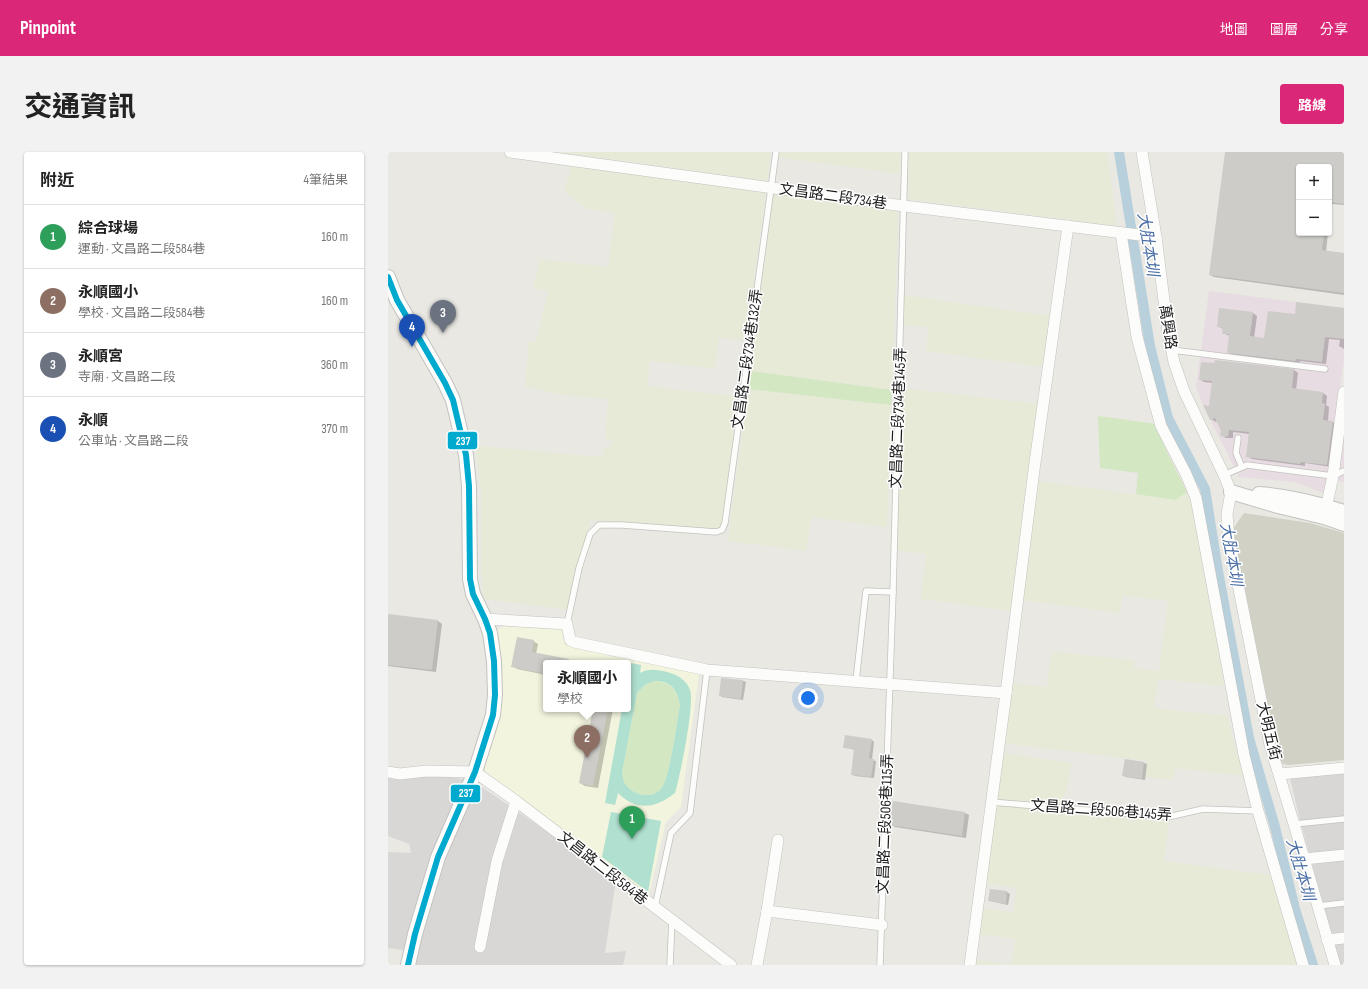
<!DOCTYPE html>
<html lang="zh-TW">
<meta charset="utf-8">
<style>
:root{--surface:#fff;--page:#f2f2f2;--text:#222;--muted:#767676;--line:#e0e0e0;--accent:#db2777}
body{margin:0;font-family:"Sofia Sans Condensed","Noto Sans TC",sans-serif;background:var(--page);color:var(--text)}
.controls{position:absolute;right:12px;top:12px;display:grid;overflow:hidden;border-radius:4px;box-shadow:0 1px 3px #0004}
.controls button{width:36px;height:36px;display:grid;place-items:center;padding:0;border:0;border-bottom:1px solid var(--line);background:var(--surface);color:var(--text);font:20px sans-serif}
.you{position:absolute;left:420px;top:546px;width:14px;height:14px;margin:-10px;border:3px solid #fff;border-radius:50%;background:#1a73e8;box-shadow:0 0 0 6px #1a73e833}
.badge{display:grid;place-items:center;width:26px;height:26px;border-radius:50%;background:var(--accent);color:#fff;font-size:13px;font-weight:700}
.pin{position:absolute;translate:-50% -33px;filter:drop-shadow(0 1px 2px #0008)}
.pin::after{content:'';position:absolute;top:21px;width:14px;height:12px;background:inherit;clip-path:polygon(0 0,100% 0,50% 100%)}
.popup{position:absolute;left:155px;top:508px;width:88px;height:52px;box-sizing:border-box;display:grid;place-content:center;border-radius:4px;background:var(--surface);filter:drop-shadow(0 1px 3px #0005);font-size:13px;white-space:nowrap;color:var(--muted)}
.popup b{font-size:15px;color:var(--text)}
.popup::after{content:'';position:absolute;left:50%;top:100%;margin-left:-8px;border:8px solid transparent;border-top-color:var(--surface)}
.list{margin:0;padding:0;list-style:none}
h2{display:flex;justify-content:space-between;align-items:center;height:52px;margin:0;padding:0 16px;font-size:17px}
h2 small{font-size:13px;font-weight:400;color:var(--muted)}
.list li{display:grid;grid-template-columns:26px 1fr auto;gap:12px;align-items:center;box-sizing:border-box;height:64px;padding:0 16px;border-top:1px solid var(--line)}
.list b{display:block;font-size:15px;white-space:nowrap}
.list p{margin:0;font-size:13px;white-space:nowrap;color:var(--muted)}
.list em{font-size:13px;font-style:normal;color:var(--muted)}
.map{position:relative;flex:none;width:956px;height:813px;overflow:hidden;border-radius:4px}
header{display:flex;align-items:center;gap:24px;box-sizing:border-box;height:56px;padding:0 20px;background:var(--accent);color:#fff}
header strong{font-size:19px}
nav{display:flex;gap:22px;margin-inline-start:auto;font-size:14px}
.intro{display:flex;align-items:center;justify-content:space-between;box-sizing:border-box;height:96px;padding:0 24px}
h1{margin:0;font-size:28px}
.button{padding:10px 18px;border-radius:4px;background:var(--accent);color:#fff;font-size:14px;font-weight:700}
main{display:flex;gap:24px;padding:0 24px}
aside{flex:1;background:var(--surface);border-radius:4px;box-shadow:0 1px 3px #0004}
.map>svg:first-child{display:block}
.residential{fill:#d8d7d5}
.industrial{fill:#e7dce1}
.education{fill:#f2f4dd;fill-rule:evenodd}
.construction{fill:#d1d2c5}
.farmland{fill:#e7ead6}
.grass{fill:#d2e7c2}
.pitch{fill:#afe0d0;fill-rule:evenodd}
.shadow{fill:#0003}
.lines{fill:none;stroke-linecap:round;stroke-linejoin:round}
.canal{stroke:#b7d0dc;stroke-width:10}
.building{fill:#ceccc8}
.service-casing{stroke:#c2c2bf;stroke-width:7}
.minor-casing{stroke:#c2c2bf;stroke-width:12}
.tertiary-casing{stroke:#c2c2bf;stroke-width:16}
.service{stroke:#fcfcfb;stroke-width:5.5}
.minor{stroke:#fcfcfb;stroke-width:11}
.tertiary{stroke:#fcfcfb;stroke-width:14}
.bus-1-casing{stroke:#fff;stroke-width:9}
.bus-1{stroke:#00a9ce;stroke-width:6}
.labels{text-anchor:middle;stroke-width:3;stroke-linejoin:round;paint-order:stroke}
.street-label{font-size:15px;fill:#1b1b1b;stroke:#fff}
.water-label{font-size:16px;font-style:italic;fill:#4c6fa6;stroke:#fff}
.line-badge{stroke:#fff;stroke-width:1.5}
.badge-label{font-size:11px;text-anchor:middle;font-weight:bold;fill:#fff}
</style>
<header>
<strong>Pinpoint</strong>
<nav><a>地圖</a><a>圖層</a><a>分享</a></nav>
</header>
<div class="intro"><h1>交通資訊</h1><a class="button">路線</a></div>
<main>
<aside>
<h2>附近<small>4筆結果</small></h2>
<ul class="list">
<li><span class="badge" style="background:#2e9e5b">1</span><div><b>綜合球場</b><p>運動 · 文昌路二段584巷</p></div><em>160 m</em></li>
<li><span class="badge" style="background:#8d6e63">2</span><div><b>永順國小</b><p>學校 · 文昌路二段584巷</p></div><em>160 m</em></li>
<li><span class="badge" style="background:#6b7280">3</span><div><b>永順宮</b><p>寺廟 · 文昌路二段</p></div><em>360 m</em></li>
<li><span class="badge" style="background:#1a4fb4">4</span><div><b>永順</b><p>公車站 · 文昌路二段</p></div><em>370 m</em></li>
</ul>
</aside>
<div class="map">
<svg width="956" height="813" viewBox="0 0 956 813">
<rect width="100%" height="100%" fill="#e9e8e3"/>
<g class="residential">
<path d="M0 614 85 629 228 727 217 801 238 799 235 813H19L22 799 0 796V700L23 701 21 692 0 684Z"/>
<path d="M956 620V813H952L911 664 902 626Z"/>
</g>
<g class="industrial">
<path d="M821 139 956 156V206L943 310H941L937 342 908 330 851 325 815 253 808 235Z"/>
<path d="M956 274V330L949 329Z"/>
</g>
<path class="education" d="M123 472 175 476 181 493 311 522 293 655 278 670 261 743 108 631 95 618 107 478ZM158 511H240V557H158Z"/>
<path class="construction" d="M856 361 922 371 956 381V608L900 613 895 612 892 607 885 582 844 378Z"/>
<g class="farmland">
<path d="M171 0H383L379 29Z"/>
<path d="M390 0H512V22L390 5Z"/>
<path d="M521 0H719L729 74 520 47Z"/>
<path d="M184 14 378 39 358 189 331 186 327 217 262 209 259 234 351 245 333 383 202 367 191 423 181 458 96 447 93 414V336L87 295 90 294 215 305 216 295H223L224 287H217L220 247 174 243 137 234 141 190H148L160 139 145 136 152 107 220 115 227 61 199 57 176 39Z"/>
<path d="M385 40 506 57 510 64 504 238 362 219Z"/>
<path d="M516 143 662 164 656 215 538 199 541 175 515 173Z"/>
<path d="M513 236 651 252 624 459 533 447 538 402 508 398Z"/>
<path d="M360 237 503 253 499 375 423 365 418 399 340 389Z"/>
<path d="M650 329 787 348 799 340 808 367 815 419 827 474 836 534 770 527 766 556 839 564 855 624 787 616 785 628 757 625 759 609 615 591 623 531 659 535 664 499 747 509 746 516 771 519 780 449 734 443 732 461 634 448Z"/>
<path d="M614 601 683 611 679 637 670 654 607 647Z"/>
<path d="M607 652 781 670 776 709 882 723 909 813H586L587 808 623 813 627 787 590 782 593 756 625 760 629 736 597 731Z"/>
</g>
<g class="grass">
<path d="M362 219 504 238 503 253 360 237Z"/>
<path d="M710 264 769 272 776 294 799 340 787 348 748 342 750 321 712 316Z"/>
<path d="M266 529C283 530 289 537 292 553 289 569 282 627 273 637 263 648 243 643 236 630 235 628 235 624 234 621L249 541 258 532Z"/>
</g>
<g class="pitch">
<path d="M243 511 253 513 252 521C261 516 269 518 279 520 288 522 299 528 302 538 307 552 292 624 287 641 268 656 249 660 230 641L227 653 217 651 234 557H240V526ZM266 529C283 529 289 537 292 553 289 569 282 627 273 637 263 648 243 643 236 630 235 628 235 624 234 621L249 541 258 532Z"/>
<path d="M223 660 273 669 260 740 214 705Z"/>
</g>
<g class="shadow">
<path d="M838 0H956V53L944 52 941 76V15H911V81H940L938 100 956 102V143L826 125 822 123Z"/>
<path d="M956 157V197L951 194 952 188 941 187 938 212 912 209V211L845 203 840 200 842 184 835 181V177L830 174 865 161 869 164 866 186 877 187 908 163Z"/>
<path d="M838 210 906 218 910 221 908 238 935 241 939 244 938 253 941 255 940 270H945L949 273 944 315 917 311V314L864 307 859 304 862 282 845 280V286H838L833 283 834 279 829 269 828 270 823 267 822 255 825 231 816 230 812 227 827 212Z"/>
<path d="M0 463 50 469 54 472 48 520 0 514Z"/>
<path d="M145 489 150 492 148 502 196 511H158V523L129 517 125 514Z"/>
<path d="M334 527 355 529 358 530 355 548 334 545 332 543Z"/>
<path d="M206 557H225L210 636 197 634 192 631Z"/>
<path d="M484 588 486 590 484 608 488 609 486 626 467 624 464 622 467 598 456 595Z"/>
<path d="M737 608 756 611 759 612 757 628 738 625 735 623Z"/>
<path d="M506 650 577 661 581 663 578 686 507 675 502 672Z"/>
<path d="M603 738 619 740 622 742 620 753 602 749Z"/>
</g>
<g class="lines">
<path class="canal" d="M731 0 762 194 780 266 817 337 830 419 861 586 887 675 907 757 925 813"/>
</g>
<g class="building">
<path d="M837 0H956V52L941 50V15H911V81H936L934 98 956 101V141L821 123Z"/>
<path d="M908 150 956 156V187L937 185 934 210 908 207 907 209 839 201 841 182H834L835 176 829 175 831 156 865 160 862 184 876 186 880 159 907 162Z"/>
<path d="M827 208 906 217 904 236 935 240 934 251 937 252 935 268 945 269 939 313 913 310 912 312 858 305 861 280 841 278 840 285 832 284 833 279 827 266 822 268 815 253 821 254 824 229 811 228 813 210 826 211Z"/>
<path d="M0 462 50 468 44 518 0 513Z"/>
<path d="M129 485 146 488 144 500 181 507 180 511H158V522L123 515Z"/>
<path d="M333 526 355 528 353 547 331 544Z"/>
<path d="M205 557H220L205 634 191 631Z"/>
<path d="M457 583 484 587 481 606 486 607 483 625 463 623 466 597 455 596Z"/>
<path d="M737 607 756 610 754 627 734 624Z"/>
<path d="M505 649 577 660 574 684 501 673Z"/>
<path d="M602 737 619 739 618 752 600 749Z"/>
</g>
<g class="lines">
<g class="service-casing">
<g id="service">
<path d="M784 198 937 217"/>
<path d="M850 286 848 301 854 315"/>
<path d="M836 323 859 313 945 324 956 319"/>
<path d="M179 472 191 416 202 382 211 373H234L328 380 334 378 337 371 388 0"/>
<path d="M468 529 478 439 505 440"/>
<path d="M603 650 780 665 815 657 870 659"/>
<path d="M906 672 956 667"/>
<path d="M930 754 956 751"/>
<path d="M267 755 283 681 302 661 319 518"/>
<path d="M282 813 284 768"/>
<path d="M492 813 505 440 517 0"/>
</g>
</g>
<g class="minor-casing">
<g id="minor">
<path d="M122 0 516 54 768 85"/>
<path d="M754 0 768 85 780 180 786 210 796 239 836 323 843 340 839 362 841 387 882 593 906 672 947 813"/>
<path d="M733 81 749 185 773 274 798 322 808 346 856 603 870 659 915 813"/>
<path d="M937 361 945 324 956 240"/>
<path d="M97 467 179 472 182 488 186 490 319 518 618 541"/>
<path d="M0 620 12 622 38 619 87 620 128 649 343 813"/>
<path d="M892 622 956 616"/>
<path d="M916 707 956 703"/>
<path d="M379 759 494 773"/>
<path d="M939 788 956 786"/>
<path d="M92 795 109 709 128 649"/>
<path d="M369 813 379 759 390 688"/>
<path d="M582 813 618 541 646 318 680 74"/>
</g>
</g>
<g class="tertiary-casing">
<g id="tertiary">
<path d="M0 125 9 148 57 231 65 248 78 303 81 334 82 427 85 442 97 467 102 481 106 509 107 543 105 563 87 620 50 705 27 782 20 813"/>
<path d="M843 340 890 354 936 365 956 372"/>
<path d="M871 342C900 344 928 351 956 360"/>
</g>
</g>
<use href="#service" class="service"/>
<use href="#minor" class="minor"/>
<use href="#tertiary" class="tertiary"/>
<g class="bus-1-casing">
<path id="bus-1" d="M0 125 9 148 57 231 65 248 78 303 81 334 82 427 85 442 97 467 102 481 106 509 107 543 105 563 87 620 50 705 27 782 20 813"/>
</g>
<use href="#bus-1" class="bus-1"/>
</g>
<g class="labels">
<g class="street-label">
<text transform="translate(445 44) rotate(8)" y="5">文昌路二段734巷</text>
<text transform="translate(780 175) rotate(81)" y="5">萬興路</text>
<text transform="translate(359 207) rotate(-82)" y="5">文昌路二段734巷132弄</text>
<text transform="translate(510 266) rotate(-88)" y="5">文昌路二段734巷145弄</text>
<text transform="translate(881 579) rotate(76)" y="5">大明五街</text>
<text transform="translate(713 658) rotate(4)" y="5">文昌路二段506巷145弄</text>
<text transform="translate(497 672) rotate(-88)" y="5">文昌路二段506巷115弄</text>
<text transform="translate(215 716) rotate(38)" y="5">文昌路二段584巷</text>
</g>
<g class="water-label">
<text transform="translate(761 92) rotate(81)" y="6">大肚本圳</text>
<text transform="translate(844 402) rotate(80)" y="6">大肚本圳</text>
<text transform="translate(913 717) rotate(74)" y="6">大肚本圳</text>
</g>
</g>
<g class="line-badge">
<rect x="59" y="279" width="31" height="19" rx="4" fill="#00a9ce"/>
<rect x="62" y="632" width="31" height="19" rx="4" fill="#00a9ce"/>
</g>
<g class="badge-label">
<text x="75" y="293">237</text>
<text x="78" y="645">237</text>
</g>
</svg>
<div class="controls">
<button>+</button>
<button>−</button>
</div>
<div class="you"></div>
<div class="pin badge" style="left:244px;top:687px;background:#2e9e5b">1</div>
<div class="pin badge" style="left:199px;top:606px;background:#8d6e63">2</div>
<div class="popup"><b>永順國小</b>學校</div>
<div class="pin badge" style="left:55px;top:181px;background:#6b7280">3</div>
<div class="pin badge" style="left:24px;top:195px;background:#1a4fb4">4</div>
</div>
</main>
